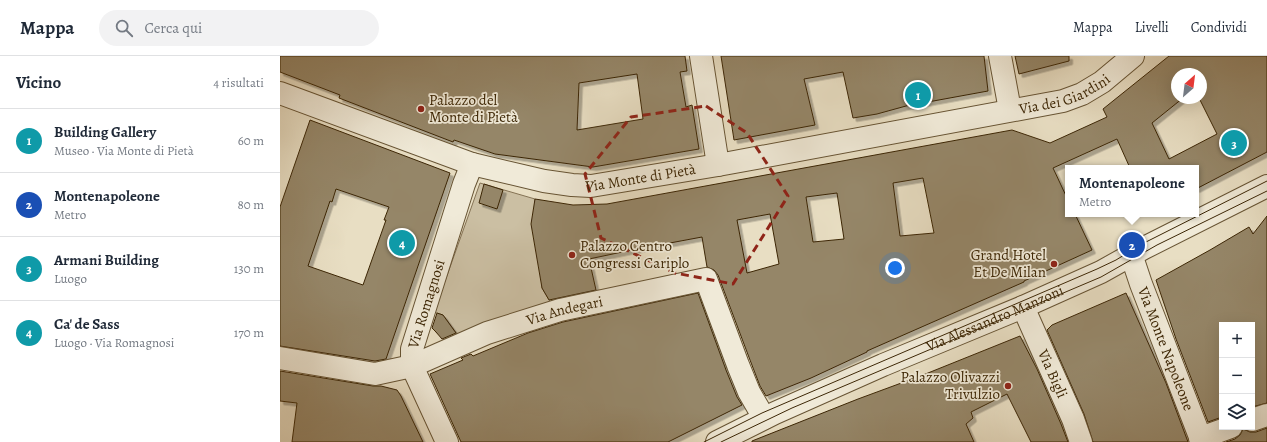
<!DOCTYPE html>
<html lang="it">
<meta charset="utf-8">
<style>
:root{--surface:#fff;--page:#f2f2f3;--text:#1f2937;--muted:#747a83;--line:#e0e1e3;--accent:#8f2418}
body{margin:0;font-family:Alegreya,serif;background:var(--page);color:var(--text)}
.controls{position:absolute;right:12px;bottom:12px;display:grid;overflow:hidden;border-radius:0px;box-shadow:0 4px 16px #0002}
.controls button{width:36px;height:36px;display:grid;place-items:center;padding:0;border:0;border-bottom:1px solid var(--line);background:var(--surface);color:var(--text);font:20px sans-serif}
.compass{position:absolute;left:891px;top:12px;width:36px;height:36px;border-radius:50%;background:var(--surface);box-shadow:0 4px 16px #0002;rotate:28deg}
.you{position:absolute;left:615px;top:212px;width:14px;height:14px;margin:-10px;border:3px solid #fff;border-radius:50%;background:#1a73e8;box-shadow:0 0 0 6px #1a73e833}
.badge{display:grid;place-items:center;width:26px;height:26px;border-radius:50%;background:var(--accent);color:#fff;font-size:13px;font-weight:700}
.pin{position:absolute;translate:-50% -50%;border:2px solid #fff;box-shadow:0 1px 4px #0006}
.popup{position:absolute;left:785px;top:109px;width:134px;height:52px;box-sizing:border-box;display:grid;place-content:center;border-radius:0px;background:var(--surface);filter:drop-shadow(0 1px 3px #0005);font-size:13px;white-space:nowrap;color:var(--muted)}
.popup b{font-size:15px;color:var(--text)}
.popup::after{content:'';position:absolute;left:50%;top:100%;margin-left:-8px;border:8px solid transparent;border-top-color:var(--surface)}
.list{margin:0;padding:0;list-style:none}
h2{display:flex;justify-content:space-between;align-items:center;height:52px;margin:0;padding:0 16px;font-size:17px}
h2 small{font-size:13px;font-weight:400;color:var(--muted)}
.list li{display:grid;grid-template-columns:26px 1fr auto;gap:12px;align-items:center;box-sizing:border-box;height:64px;padding:0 16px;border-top:1px solid var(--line)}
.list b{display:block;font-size:15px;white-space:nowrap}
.list p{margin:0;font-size:13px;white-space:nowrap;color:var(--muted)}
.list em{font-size:13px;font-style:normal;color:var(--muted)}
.icon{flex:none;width:22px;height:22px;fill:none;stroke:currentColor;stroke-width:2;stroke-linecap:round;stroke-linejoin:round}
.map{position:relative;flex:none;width:987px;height:386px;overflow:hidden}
header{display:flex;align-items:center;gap:24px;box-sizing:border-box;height:56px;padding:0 20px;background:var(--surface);border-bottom:1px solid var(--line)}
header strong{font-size:19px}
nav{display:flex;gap:22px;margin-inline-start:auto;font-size:14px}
.search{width:280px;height:36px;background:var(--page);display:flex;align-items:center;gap:10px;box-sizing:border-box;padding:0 14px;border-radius:22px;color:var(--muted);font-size:15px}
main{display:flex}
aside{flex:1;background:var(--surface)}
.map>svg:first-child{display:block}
.green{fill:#cbbfa3;stroke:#847254}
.building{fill:#958668;stroke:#3c2605;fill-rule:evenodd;filter:url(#shadow)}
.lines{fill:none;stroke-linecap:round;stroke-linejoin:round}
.minor-casing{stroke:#675434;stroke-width:24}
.minor{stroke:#f0ead8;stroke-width:22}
.tram{stroke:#3c2605;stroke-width:1}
.marked{fill:none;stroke:#8f2418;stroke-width:3;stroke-dasharray:8 5;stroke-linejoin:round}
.poi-dot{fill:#8f2418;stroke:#f0ead8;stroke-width:1.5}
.labels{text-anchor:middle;stroke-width:3.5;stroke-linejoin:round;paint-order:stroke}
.street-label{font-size:15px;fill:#3c2605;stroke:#f0ead8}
.poi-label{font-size:15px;fill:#3c2605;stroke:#f0ead8;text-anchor:start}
</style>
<header>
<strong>Mappa</strong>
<div class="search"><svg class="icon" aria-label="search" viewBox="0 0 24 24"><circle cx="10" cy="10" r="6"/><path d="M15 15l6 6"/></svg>Cerca qui</div>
<nav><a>Mappa</a><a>Livelli</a><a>Condividi</a></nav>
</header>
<main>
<aside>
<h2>Vicino<small>4 risultati</small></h2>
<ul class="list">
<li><span class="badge" style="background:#0f9aa8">1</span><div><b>Building Gallery</b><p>Museo · Via Monte di Pietà</p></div><em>60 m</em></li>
<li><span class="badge" style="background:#1a4fb4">2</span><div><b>Montenapoleone</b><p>Metro</p></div><em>80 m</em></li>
<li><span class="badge" style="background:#0f9aa8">3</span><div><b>Armani Building</b><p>Luogo</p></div><em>130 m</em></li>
<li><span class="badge" style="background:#0f9aa8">4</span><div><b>Ca' de Sass</b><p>Luogo · Via Romagnosi</p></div><em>170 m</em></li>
</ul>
</aside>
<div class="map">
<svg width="987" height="386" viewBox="0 0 987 386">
<defs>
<filter id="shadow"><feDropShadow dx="3.5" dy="3.5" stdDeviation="0" flood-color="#0004"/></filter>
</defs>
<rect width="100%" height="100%" fill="#e8dec3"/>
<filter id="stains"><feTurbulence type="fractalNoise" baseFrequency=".005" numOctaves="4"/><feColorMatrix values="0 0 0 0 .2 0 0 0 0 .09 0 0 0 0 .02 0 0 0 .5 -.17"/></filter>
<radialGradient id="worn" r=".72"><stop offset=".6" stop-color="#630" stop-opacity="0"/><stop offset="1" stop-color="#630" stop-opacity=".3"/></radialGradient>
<path class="green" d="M200 127 255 143 262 232 272 249 177 278 163 259 154 256Z"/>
<g class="building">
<path d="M0 0H405L407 15 400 16 406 51 412 49 419 93 313 111 215 98 174 84 173 86 59 42 60 39 0 16ZM357 18 363 63 297 74 299 27Z"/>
<path d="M441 0H704L708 35 626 50 597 58 573 62 563 16 524 23 535 69 454 84Z"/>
<path d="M735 0H789V5L739 18Z"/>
<path d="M889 0H987V96L916 133V112H850L837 83 773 112 788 144V158H795L812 194 744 225V226L587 295V296L531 322 486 340 480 330 470 304 438 219 434 214 427 211 422 181 347 195 309 203 316 234 269 244 262 232 251 168 255 143 293 149 327 148 732 74 770 87 827 61 823 53ZM897 18H921V42H919L937 78 889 103 872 67 903 42H897ZM643 122 654 177 620 180 613 127ZM557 137 564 183 533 186 526 141ZM490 158 499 208 467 217 457 164Z"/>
<path d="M30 64 170 117 106 303 95 305 0 290V151ZM56 133 109 151 104 164H106L83 229 28 210 50 145 52 146Z"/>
<path d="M204 128 223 134 217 153 199 147Z"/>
<path d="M987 160V347L972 351V269H942V361L928 366 896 283 876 224 930 194 969 171 973 178Z"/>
<path d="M418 237 446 314 457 341 462 349 388 386H181L150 318 183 304 181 302 191 298 193 300 248 277 283 266Z"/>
<path d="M846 237 886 327 908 386H813L804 358 767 274 772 269Z"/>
<path d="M157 257 163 259 176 277 162 283 156 276 152 272Z"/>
<path d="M740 280 757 313 781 368 788 386H751L727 338 691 356 693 362 686 368 694 386H472V385L578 343 643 319Z"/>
<path d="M0 315 93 330H101L117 334 121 340 143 386H12L17 347 0 345Z"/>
<path d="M987 372V386H946L955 383 960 379 963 373 970 376H976Z"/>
</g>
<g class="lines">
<g class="minor-casing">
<g id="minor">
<path d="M421 0 438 109"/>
<path d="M720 0 730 54"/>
<path id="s1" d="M0 37 192 108 264 125 292 129 311 130 438 109 783 45 802 38 822 26 853 0"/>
<path id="s2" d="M851 198 861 228 922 386"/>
<path id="s3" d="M743 251 793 363 801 386"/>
<path id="s4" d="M0 302 95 318 132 310 207 277 280 254 426 223 458 309 469 336 484 362"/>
<path d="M972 364 987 359"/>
<path d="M920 382 951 371"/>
<path id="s5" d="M167 386 132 310V293L184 128 192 108"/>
<path id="s6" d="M437 386 495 357 603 309 743 251 821 216 864 192 987 130"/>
</g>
</g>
<use href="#minor" class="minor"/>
<g class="tram">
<path d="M424 386 482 357 817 213 836 204 862 188 987 125"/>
<path d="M441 386 512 352 821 221 877 189 987 135"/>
</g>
</g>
<path class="marked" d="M426 50 467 77 508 140 453 228 395 217 321 182 305 118 351 61Z"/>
<g class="poi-dot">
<circle cx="141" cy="53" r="4"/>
<circle cx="292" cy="199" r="4"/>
<circle cx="774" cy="208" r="4"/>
<circle cx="728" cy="330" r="4"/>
</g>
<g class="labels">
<g class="street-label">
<text dy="5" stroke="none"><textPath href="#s1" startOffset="809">Via dei Giardini</textPath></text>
<text dy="5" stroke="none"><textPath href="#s1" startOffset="376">Via Monte di Pietà</textPath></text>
<text dy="5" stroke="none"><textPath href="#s5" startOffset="148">Via Romagnosi</textPath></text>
<text dy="5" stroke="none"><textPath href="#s4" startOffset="297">Via Andegari</textPath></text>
<text dy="5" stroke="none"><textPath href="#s6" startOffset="304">Via Alessandro Manzoni</textPath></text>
<text dy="5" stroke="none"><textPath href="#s2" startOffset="101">Via Monte Napoleone</textPath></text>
<text dy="5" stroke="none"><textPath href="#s3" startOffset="73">Via Bigli</textPath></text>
</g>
<g class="poi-label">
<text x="149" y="49">Palazzo del<tspan x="149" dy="17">Monte di Pietà</tspan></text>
<text x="300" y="195">Palazzo Centro<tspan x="300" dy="17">Congressi Cariplo</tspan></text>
<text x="766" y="204" text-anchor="end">Grand Hotel<tspan x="766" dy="17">Et De Milan</tspan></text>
<text x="720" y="326" text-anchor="end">Palazzo Olivazzi<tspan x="720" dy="17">Trivulzio</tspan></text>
</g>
</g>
<rect width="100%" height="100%" filter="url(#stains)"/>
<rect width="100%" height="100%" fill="url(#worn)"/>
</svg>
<div class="controls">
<button>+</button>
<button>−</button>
<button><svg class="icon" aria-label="layers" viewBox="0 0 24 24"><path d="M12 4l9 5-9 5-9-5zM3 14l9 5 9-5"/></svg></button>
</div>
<svg class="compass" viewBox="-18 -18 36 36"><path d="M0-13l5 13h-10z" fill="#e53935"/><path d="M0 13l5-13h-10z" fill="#747a83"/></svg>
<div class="you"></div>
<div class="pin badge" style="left:638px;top:39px;background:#0f9aa8">1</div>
<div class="pin badge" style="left:852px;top:189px;background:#1a4fb4">2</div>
<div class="popup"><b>Montenapoleone</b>Metro</div>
<div class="pin badge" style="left:954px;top:87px;background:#0f9aa8">3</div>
<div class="pin badge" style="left:122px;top:187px;background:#0f9aa8">4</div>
</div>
</main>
